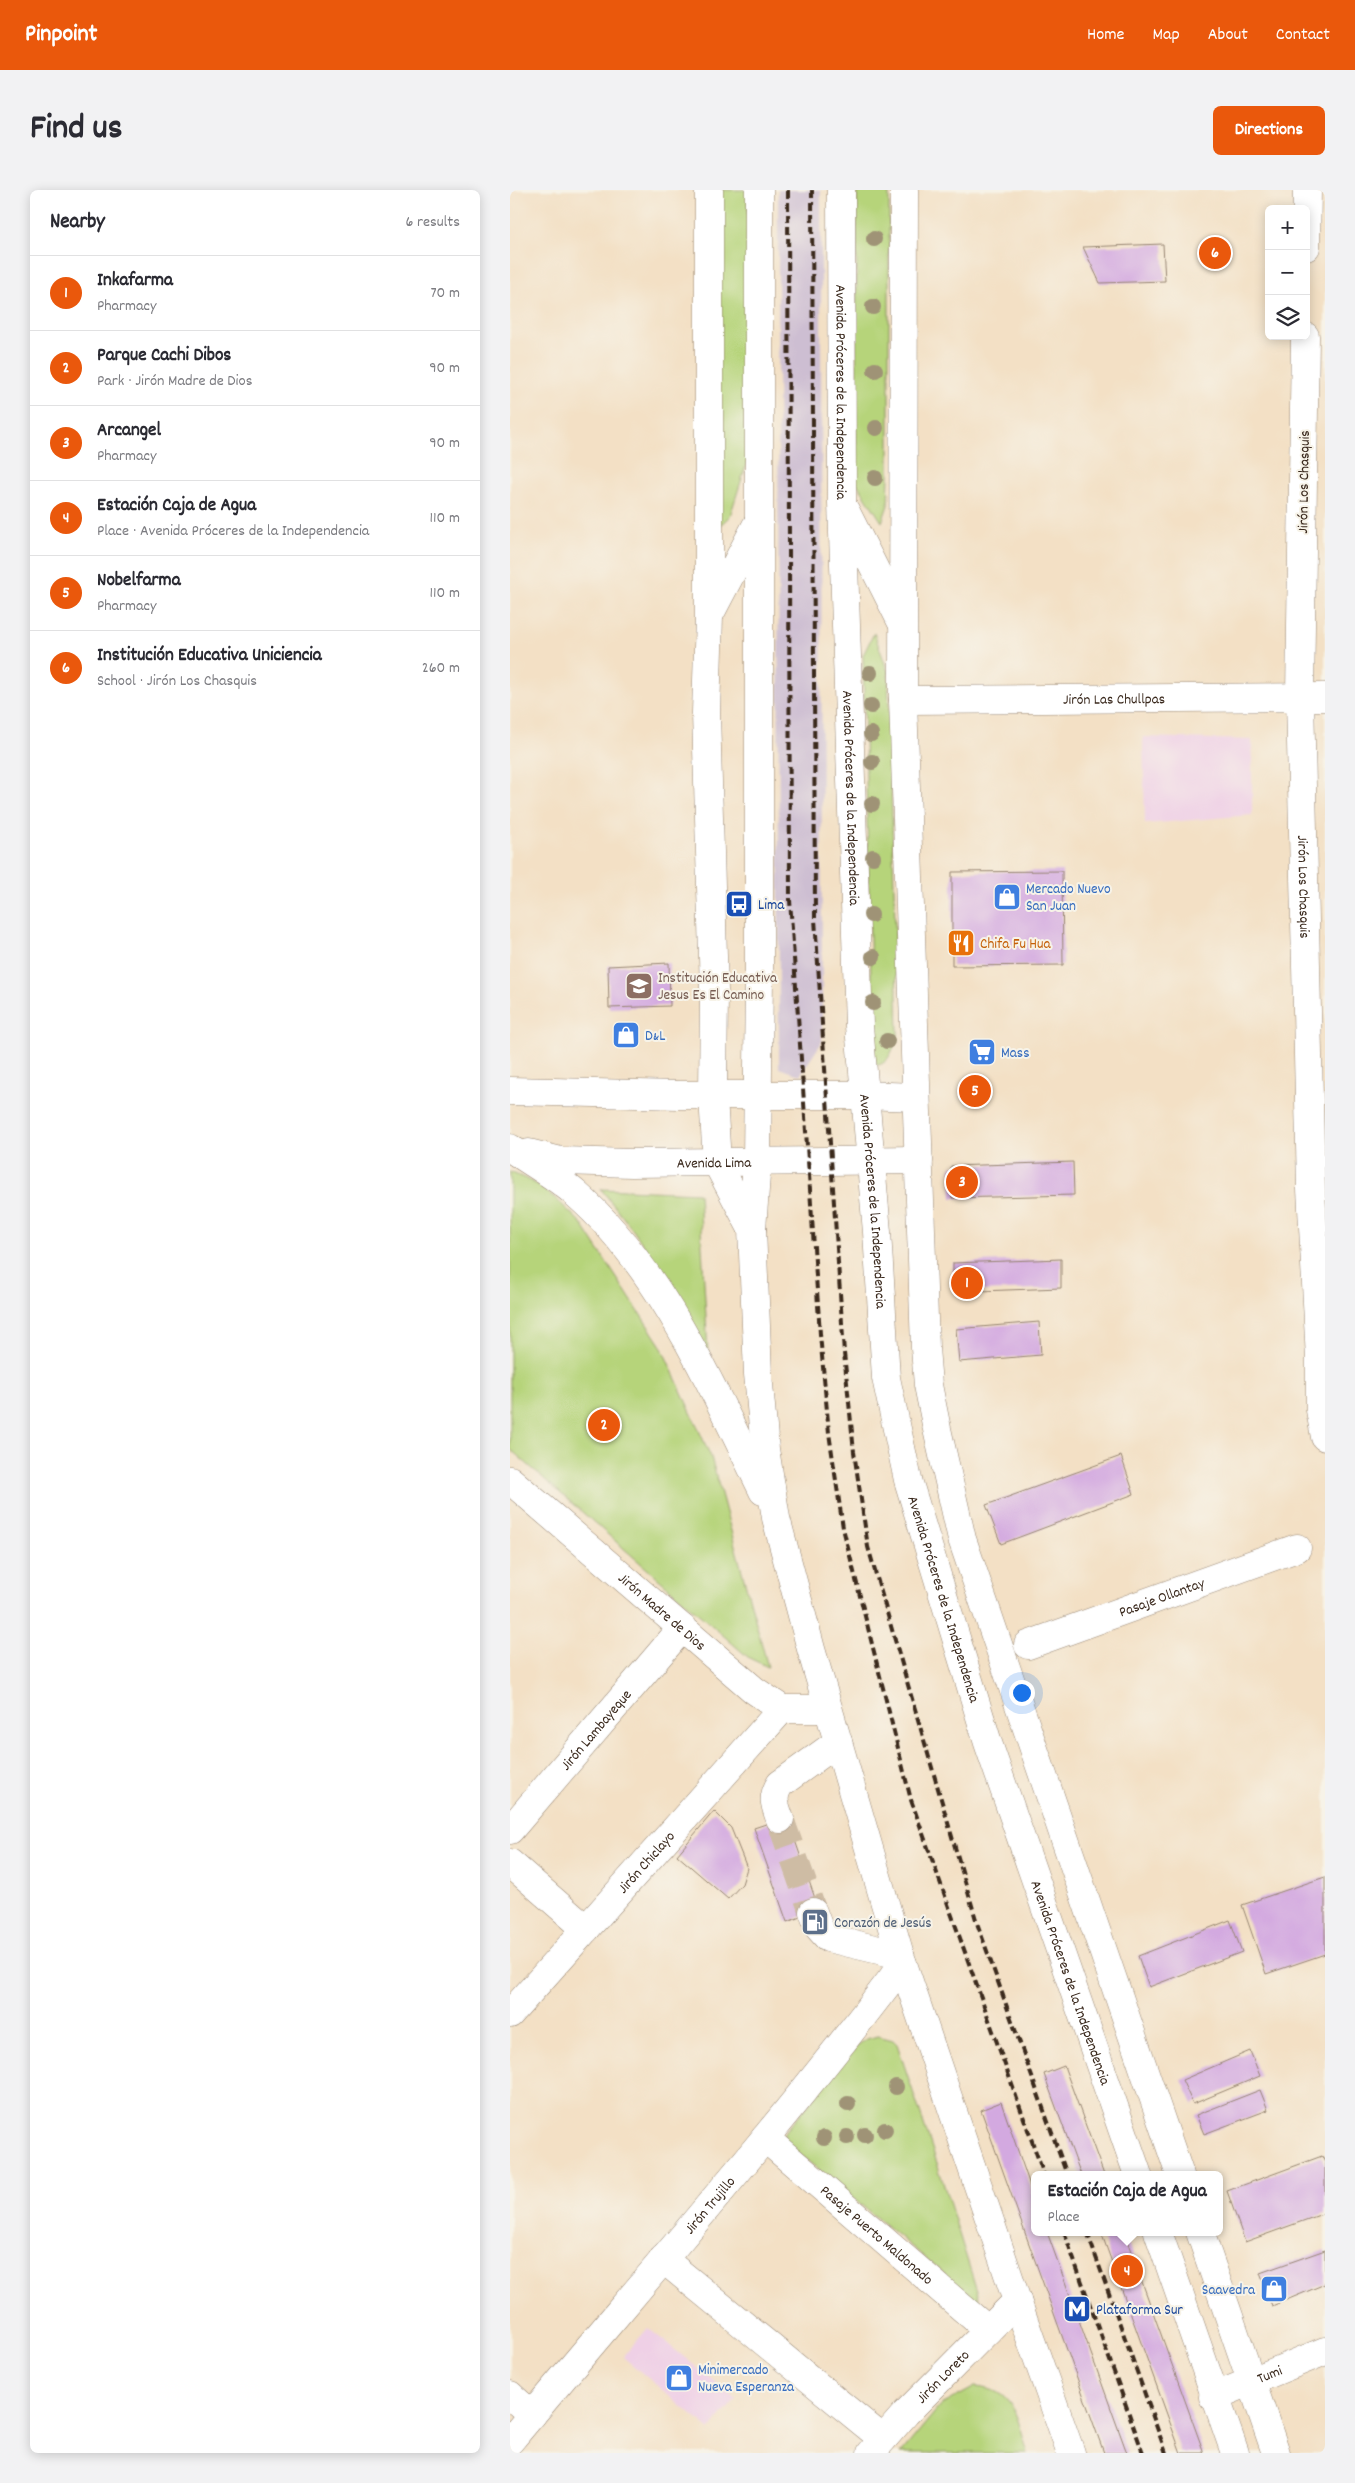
<!DOCTYPE html>
<meta charset="utf-8">
<style>
:root{--surface:#fff;--page:#f2f2f3;--text:#2b2b33;--muted:#7c7c81;--line:#e1e1e2;--accent:#ea580c}
body{margin:0;font-family:Dekko,sans-serif;background:var(--page);color:var(--text)}
.controls{position:absolute;right:15px;top:15px;display:grid;overflow:hidden;border-radius:8px;box-shadow:0 2px 12px #0003}
.controls button{width:45px;height:45px;display:grid;place-items:center;padding:0;border:0;border-bottom:1px solid var(--line);background:var(--surface);color:var(--text);font:25px sans-serif}
.you{position:absolute;left:511px;top:1502px;width:18px;height:18px;margin:-12px;border:4px solid #fff;border-radius:50%;background:#1a73e8;box-shadow:0 0 0 8px #1a73e833}
.badge{display:grid;place-items:center;width:32px;height:32px;border-radius:50%;background:var(--accent);color:#fff;font-size:16px;font-weight:700}
.pin{position:absolute;translate:-50% -50%;border:2px solid #fff;box-shadow:0 1px 5px #0006}
.popup{position:absolute;left:521px;top:1981px;width:192px;height:65px;box-sizing:border-box;display:grid;place-content:center;border-radius:8px;background:var(--surface);filter:drop-shadow(0 1px 4px #0005);font-size:16px;white-space:nowrap;color:var(--muted)}
.popup b{font-size:19px;color:var(--text)}
.popup::after{content:'';position:absolute;left:50%;top:100%;margin-left:-10px;border:10px solid transparent;border-top-color:var(--surface)}
.list{margin:0;padding:0;list-style:none}
h2{display:flex;justify-content:space-between;align-items:center;height:65px;margin:0;padding:0 20px;font-size:21px}
h2 small{font-size:16px;font-weight:400;color:var(--muted)}
.list li{display:grid;grid-template-columns:32px 1fr auto;gap:15px;align-items:center;box-sizing:border-box;height:75px;padding:0 20px;border-top:1px solid var(--line)}
.list b{display:block;font-size:19px;white-space:nowrap}
.list p{margin:0;font-size:16px;white-space:nowrap;color:var(--muted)}
.list em{font-size:16px;font-style:normal;color:var(--muted)}
.icon{flex:none;width:28px;height:28px;fill:none;stroke:currentColor;stroke-width:2;stroke-linecap:round;stroke-linejoin:round}
.map{position:relative;flex:none;width:815px;height:2263px;overflow:hidden;border-radius:8px}
header{display:flex;align-items:center;gap:30px;box-sizing:border-box;height:70px;padding:0 25px;background:var(--accent);color:#fff}
header strong{font-size:24px}
nav{display:flex;gap:28px;margin-inline-start:auto;font-size:18px}
.intro{display:flex;align-items:center;justify-content:space-between;box-sizing:border-box;height:120px;padding:0 30px}
h1{margin:0;font-size:35px}
.button{padding:12px 22px;border-radius:8px;background:var(--accent);color:#fff;font-size:18px;font-weight:700}
main{display:flex;gap:30px;padding:0 30px}
aside{flex:1;background:var(--surface);border-radius:8px;box-shadow:0 2px 12px #0003}
.map>svg:first-child{display:block}
.built{fill:#efd0e6}
.industrial{fill:#cdbed2}
.green{fill:#b6d47a;stroke:#787f4c}
.building{fill:#d3a9e0}
.lines{fill:none;stroke-linecap:round;stroke-linejoin:round}
.minor-tunnel{stroke:#cebca4;stroke-width:28;stroke-dasharray:28 14;stroke-linecap:butt}
.minor-casing{stroke:#978572;stroke-width:29}
.major-casing{stroke:#978572;stroke-width:29}
.minor{stroke:#fff;stroke-width:28}
.major{stroke:#fff;stroke-width:28}
.rail{stroke:#3b2a1e;stroke-width:4;stroke-dasharray:8 4;stroke-linecap:butt}
.tree{fill:#9f9376}
.labels{text-anchor:middle;stroke-width:4;stroke-linejoin:round;paint-order:stroke}
.street-label{font-size:15px;fill:#3b2a1e;stroke:#f7f3e8}
.shop-label{font-size:15px;fill:#366cbe;stroke:#f7f3e8;text-anchor:start}
.transit-label{font-size:15px;fill:#164399;stroke:#f7f3e8;text-anchor:start}
.food-label{font-size:15px;fill:#c56008;stroke:#f7f3e8;text-anchor:start}
.education-label{font-size:15px;fill:#785e54;stroke:#f7f3e8;text-anchor:start}
.service-label{font-size:15px;fill:#4e5e75;stroke:#f7f3e8;text-anchor:start}
</style>
<header>
<strong>Pinpoint</strong>
<nav><a>Home</a><a>Map</a><a>About</a><a>Contact</a></nav>
</header>
<div class="intro"><h1>Find us</h1><a class="button">Directions</a></div>
<main>
<aside>
<h2>Nearby<small>6 results</small></h2>
<ul class="list">
<li><span class="badge">1</span><div><b>Inkafarma</b><p>Pharmacy</p></div><em>70 m</em></li>
<li><span class="badge">2</span><div><b>Parque Cachi Dibos</b><p>Park · Jirón Madre de Dios</p></div><em>90 m</em></li>
<li><span class="badge">3</span><div><b>Arcangel</b><p>Pharmacy</p></div><em>90 m</em></li>
<li><span class="badge">4</span><div><b>Estación Caja de Agua</b><p>Place · Avenida Próceres de la Independencia</p></div><em>110 m</em></li>
<li><span class="badge">5</span><div><b>Nobelfarma</b><p>Pharmacy</p></div><em>110 m</em></li>
<li><span class="badge">6</span><div><b>Institución Educativa Uniciencia</b><p>School · Jirón Los Chasquis</p></div><em>260 m</em></li>
</ul>
</aside>
<div class="map">
<svg width="815" height="2263" viewBox="0 0 815 2263">
<rect width="100%" height="100%" fill="#f7f3e8"/>
<filter id="ink" filterUnits="userSpaceOnUse"><feTurbulence type="fractalNoise" baseFrequency=".02" numOctaves="2"/><feDisplacementMap in="SourceGraphic" scale="10" xChannelSelector="R" yChannelSelector="G"/><feConvolveMatrix kernelMatrix="1 2 1 2 8 2 1 2 1" color-interpolation-filters="sRGB"/></filter>
<filter id="wash" filterUnits="userSpaceOnUse"><feTurbulence type="fractalNoise" baseFrequency=".0096" numOctaves="4" result="noise"/><feDisplacementMap in="SourceGraphic" scale="20" xChannelSelector="R" yChannelSelector="G"/><feGaussianBlur stdDeviation="1.12" result="paint"/><feColorMatrix in="noise" values="0 0 0 0 0 0 0 0 0 0 0 0 0 0 0 0 0 1.4 0 .05"/><feComposite in="paint" operator="in"/></filter>
<g filter="url(#wash)">
<rect width="100%" height="100%" fill="#f3e0c5"/>
<g class="built">
<path d="M633 547 742 550V625L635 634Z"/>
<path d="M138 2138 226 2209 200 2240 113 2167Z"/>
</g>
<path class="industrial" d="M268 0H311L312 852 290 885 269 878Z"/>
<g class="green">
<path d="M202 0H238L239 266 220 326 208 337Z"/>
<path d="M347 0H379V285L378 315 372 332 346 292Z"/>
<path d="M364 443 378 482 388 844C384 856 379 877 364 875L363 870 353 465Z"/>
<path d="M0 982 21 991 45 1008 71 1033 151 1156 201 1267 258 1477 239 1468 0 1259Z"/>
<path d="M91 999 189 1003 198 1163 171 1110 123 1040Z"/>
<path d="M368 1846 383 1850 387 1854 427 1973 471 2114 270 1948 349 1854 356 1849Z"/>
<path d="M465 2197C506 2199 507 2230 518 2263H391L430 2216Z"/>
</g>
<g id="blocks">
<g class="building">
<path d="M653 54 655 91 590 93 573 57Z"/>
<path d="M552 681 553 775 442 776V682Z"/>
<path d="M159 773 160 816 99 818 98 776Z"/>
<path d="M563 972 564 1005 442 1008 441 976Z"/>
<path d="M551 1069V1098L443 1102V1073Z"/>
<path d="M529 1132 531 1165 449 1172 446 1139Z"/>
<path d="M611 1266 624 1304 491 1354 476 1315Z"/>
<path d="M204 1621 221 1638 237 1678 232 1694 218 1709 167 1665Z"/>
<path d="M277 1627 309 1720 277 1732 244 1638Z"/>
<path d="M815 1687V1764L756 1784 732 1715Z"/>
<path d="M720 1730 732 1762 639 1797 628 1766Z"/>
<path d="M740 1861 750 1886 683 1914 672 1890Z"/>
<path d="M554 1876 594 1985H571L539 1898 534 1884Z"/>
<path d="M750 1900 758 1920 694 1944 686 1925Z"/>
<path d="M491 1912 524 2007V2042H537L617 2263H594L471 1920Z"/>
<path d="M812 1966 815 1973V2023L735 2052 717 2001Z"/>
<path d="M591 2042H614L694 2263H671Z"/>
<path d="M815 2060V2094L762 2116 750 2083Z"/>
</g>
</g>
</g>
<g filter="url(#ink)">
<use href="#blocks" fill-opacity="0" stroke="#978572" stroke-width="1"/>
<g class="lines">
<path class="minor-tunnel" d="M270 1629 303 1722"/>
<g class="minor-casing">
<g id="minor">
<path d="M796 57 797 0"/>
<path id="s1" d="M795 146 790 507 801 999 810 1169V1220L815 1247"/>
<path id="s2" d="M393 510 815 507"/>
<path id="s3" d="M0 1290 244 1500 272 1519H318"/>
<path id="s4" d="M518 1455 787 1358"/>
<path d="M270 1629C265 1615 261 1608 270 1594L328 1552"/>
<path id="s5" d="M0 1640 172 1438"/>
<path d="M0 1673 76 1739"/>
<path d="M303 1722 309 1738 318 1748 390 1765"/>
<path id="s6" d="M0 1824 272 1519"/>
<path id="s7" d="M255 1948 478 2140"/>
<path d="M153 2069 373 2249"/>
<path d="M0 2205 22 2225"/>
<path id="s8" d="M703 2207 815 2161"/>
<path id="s9" d="M0 2251C132 2093 269 1938 393 1774"/>
<path id="s10" d="M361 2263 396 2223 507 2111"/>
</g>
</g>
<g class="major-casing">
<g id="major">
<path d="M199 0V426L196 523 204 801 203 906 207 973 242 1039"/>
<path d="M249 0V786L247 972 242 1039 248 1184 255 1259 266 1328 301 1459 390 1765 507 2111 561 2263"/>
<path id="s11" d="M331 0 332 312 349 836 367 1042 376 1188 398 1290 478 1553 628 1985"/>
<path d="M394 0 393 510 415 1158 418 1195 427 1239 452 1349 670 1985"/>
<path d="M335 320 391 431"/>
<path d="M201 422 246 336"/>
<path d="M0 901 169 905H353L405 907"/>
<path d="M0 958C22 973 46 986 66 1004 152 1079 203 1200 253 1301"/>
<path id="s12" d="M19 963 51 971 122 973 409 970"/>
<path d="M648 2042 725 2263"/>
<path d="M690 2042 766 2263"/>
</g>
</g>
<use href="#minor" class="minor"/>
<use href="#major" class="major"/>
<g class="rail">
<path d="M278 0 280 710 310 1144 319 1243 333 1338 401 1610 534 1985"/>
<path d="M302 0 305 729 334 1163 344 1262 358 1357 467 1733 557 1985"/>
<path d="M554 2042 633 2263"/>
<path d="M577 2042 656 2263"/>
</g>
</g>
<g class="tree">
<circle cx="364" cy="49" r="8"/>
<circle cx="363" cy="117" r="8"/>
<circle cx="365" cy="180" r="8"/>
<circle cx="366" cy="238" r="8"/>
<circle cx="365" cy="288" r="8"/>
<circle cx="360" cy="483" r="8"/>
<circle cx="361" cy="516" r="8"/>
<circle cx="361" cy="544" r="8"/>
<circle cx="362" cy="572" r="8"/>
<circle cx="362" cy="614" r="8"/>
<circle cx="363" cy="667" r="8"/>
<circle cx="361" cy="725" r="8"/>
<circle cx="363" cy="767" r="8"/>
<circle cx="363" cy="813" r="8"/>
<circle cx="377" cy="851" r="8"/>
<circle cx="386" cy="1897" r="8"/>
<circle cx="338" cy="1914" r="8"/>
<circle cx="375" cy="1940" r="8"/>
<circle cx="355" cy="1945" r="8"/>
<circle cx="337" cy="1947" r="8"/>
<circle cx="314" cy="1948" r="8"/>
</g>
</g>
<defs>
<g id="shop-square" transform="scale(1.4375)"><rect x="-9" y="-9" width="18" height="18" rx="4" fill="#3f7fe0" stroke="#f7f3e8"/><path d="M-5-2.5h2.3a2.7 3.5 0 0 1 5.4 0H5L5.5 6h-11ZM-1.5-2.5h3a1.5 2.3 0 0 0-3 0Z" fill="#fff"/></g>
<g id="bus-square" transform="scale(1.4375)"><rect x="-9" y="-9" width="18" height="18" rx="4" fill="#1a4fb4" stroke="#f7f3e8"/><path d="M-5-6H5V4H4V6H2V4H-2V6H-4V4H-5ZM-3.5-4V0h7V-4ZM-3.5 1.2v1.5H-2V1.2ZM2 1.2v1.5H3.5V1.2Z" fill="#fff"/></g>
<g id="restaurant-square" transform="scale(1.4375)"><rect x="-9" y="-9" width="18" height="18" rx="4" fill="#e8710a" stroke="#f7f3e8"/><path d="M-5-6h1v4h1v-4h1v4h1v-4h1v5L-1.5 .5V6h-2V.5L-5-1ZM5-6V6H3V1.5H1.5Q1.5-4 5-6Z" fill="#fff"/></g>
<g id="school-square" transform="scale(1.4375)"><rect x="-9" y="-9" width="18" height="18" rx="4" fill="#8d6e63" stroke="#f7f3e8"/><path d="M0-5L7-2L0 1L-7-2ZM-4 1L0 2.5L4 1V4Q0 6-4 4Z" fill="#fff"/></g>
<g id="supermarket-square" transform="scale(1.4375)"><rect x="-9" y="-9" width="18" height="18" rx="4" fill="#3f7fe0" stroke="#f7f3e8"/><path d="M-6-5.5h2.5l.6 2H6L4.5 2H-2.5L-4.4-4H-6ZM-1.5 3.2a1.3 1.3 0 1 0 .1 0ZM3 3.2a1.3 1.3 0 1 0 .1 0Z" fill="#fff"/></g>
<g id="fuel-square" transform="scale(1.4375)"><rect x="-9" y="-9" width="18" height="18" rx="4" fill="#5c6f8a" stroke="#f7f3e8"/><path d="M-5.5-6h7V0h2V4h1.3V-2.5L3-4.5l.8-.8L6-3V5H2.5V1h-1V6h-7ZM-4.2-4.7v3.2H.2V-4.7Z" fill="#fff"/></g>
<g id="metro-square" transform="scale(1.4375)"><rect x="-9" y="-9" width="18" height="18" rx="4" fill="#1a4fb4" stroke="#f7f3e8"/><path d="M-5.5 5V-5H-3L0 0L3-5H5.5V5H3V-.5L0 4L-3-.5V5Z" fill="#fff"/></g>
</defs>
<g fill-rule="evenodd">
<use href="#shop-square" x="497" y="707"/>
<use href="#bus-square" x="229" y="714"/>
<use href="#restaurant-square" x="451" y="753"/>
<use href="#school-square" x="129" y="796"/>
<use href="#shop-square" x="116" y="845"/>
<use href="#supermarket-square" x="472" y="862"/>
<use href="#fuel-square" x="305" y="1732"/>
<use href="#shop-square" x="764" y="2099"/>
<use href="#metro-square" x="567" y="2119"/>
<use href="#shop-square" x="169" y="2188"/>
</g>
<g class="labels">
<g class="street-label">
<text dy="5" stroke="none"><textPath href="#s11" startOffset="202">Avenida Próceres de la Independencia</textPath></text>
<text transform="translate(793 292) rotate(-89)" y="5">Jirón Los Chasquis</text>
<text dy="5" stroke="none"><textPath href="#s2" startOffset="211">Jirón Las Chullpas</textPath></text>
<text dy="5" stroke="none"><textPath href="#s11" startOffset="608">Avenida Próceres de la Independencia</textPath></text>
<text dy="5" stroke="none"><textPath href="#s1" startOffset="551">Jirón Los Chasquis</textPath></text>
<text dy="5" stroke="none"><textPath href="#s12" startOffset="186">Avenida Lima</textPath></text>
<text dy="5" stroke="none"><textPath href="#s11" startOffset="1012">Avenida Próceres de la Independencia</textPath></text>
<text dy="5" stroke="none"><textPath href="#s4" startOffset="142">Pasaje Ollantay</textPath></text>
<text dy="5" stroke="none"><textPath href="#s11" startOffset="1418">Avenida Próceres de la Independencia</textPath></text>
<text dy="5" stroke="none"><textPath href="#s3" startOffset="201">Jirón Madre de Dios</textPath></text>
<text dy="5" stroke="none"><textPath href="#s5" startOffset="132">Jirón Lambayeque</textPath></text>
<text dy="5" stroke="none"><textPath href="#s6" startOffset="204">Jirón Chiclayo</textPath></text>
<text dy="5" stroke="none"><textPath href="#s11" startOffset="1822">Avenida Próceres de la Independencia</textPath></text>
<text dy="5" stroke="none"><textPath href="#s9" startOffset="309">Jirón Trujillo</textPath></text>
<text dy="5" stroke="none"><textPath href="#s7" startOffset="148">Pasaje Puerto Maldonado</textPath></text>
<text dy="5" stroke="none"><textPath href="#s8" startOffset="61">Tumi</textPath></text>
<text dy="5" stroke="none"><textPath href="#s10" startOffset="105">Jirón Loreto</textPath></text>
</g>
<g class="shop-label">
<text x="516" y="703">Mercado Nuevo<tspan x="516" dy="17">San Juan</tspan></text>
<text x="135" y="850">D&amp;L</text>
<text x="491" y="867">Mass</text>
<text x="745" y="2104" text-anchor="end">Saavedra</text>
<text x="188" y="2184">Minimercado<tspan x="188" dy="17">Nueva Esperanza</tspan></text>
</g>
<g class="transit-label">
<text x="248" y="719">Lima</text>
<text x="586" y="2124">Plataforma Sur</text>
</g>
<g class="food-label">
<text x="470" y="758">Chifa Fu Hua</text>
</g>
<g class="education-label">
<text x="148" y="792">Institución Educativa<tspan x="148" dy="17">Jesus Es El Camino</tspan></text>
</g>
<g class="service-label">
<text x="324" y="1737">Corazón de Jesús</text>
</g>
</g>
</svg>
<div class="controls">
<button>+</button>
<button>−</button>
<button><svg class="icon" aria-label="layers" viewBox="0 0 24 24"><path d="M12 4l9 5-9 5-9-5zM3 14l9 5 9-5"/></svg></button>
</div>
<div class="you"></div>
<div class="pin badge" style="left:457px;top:1093px">1</div>
<div class="pin badge" style="left:94px;top:1235px">2</div>
<div class="pin badge" style="left:452px;top:992px">3</div>
<div class="pin badge" style="left:617px;top:2081px">4</div>
<div class="popup"><b>Estación Caja de Agua</b>Place</div>
<div class="pin badge" style="left:465px;top:901px">5</div>
<div class="pin badge" style="left:705px;top:63px">6</div>
</div>
</main>
